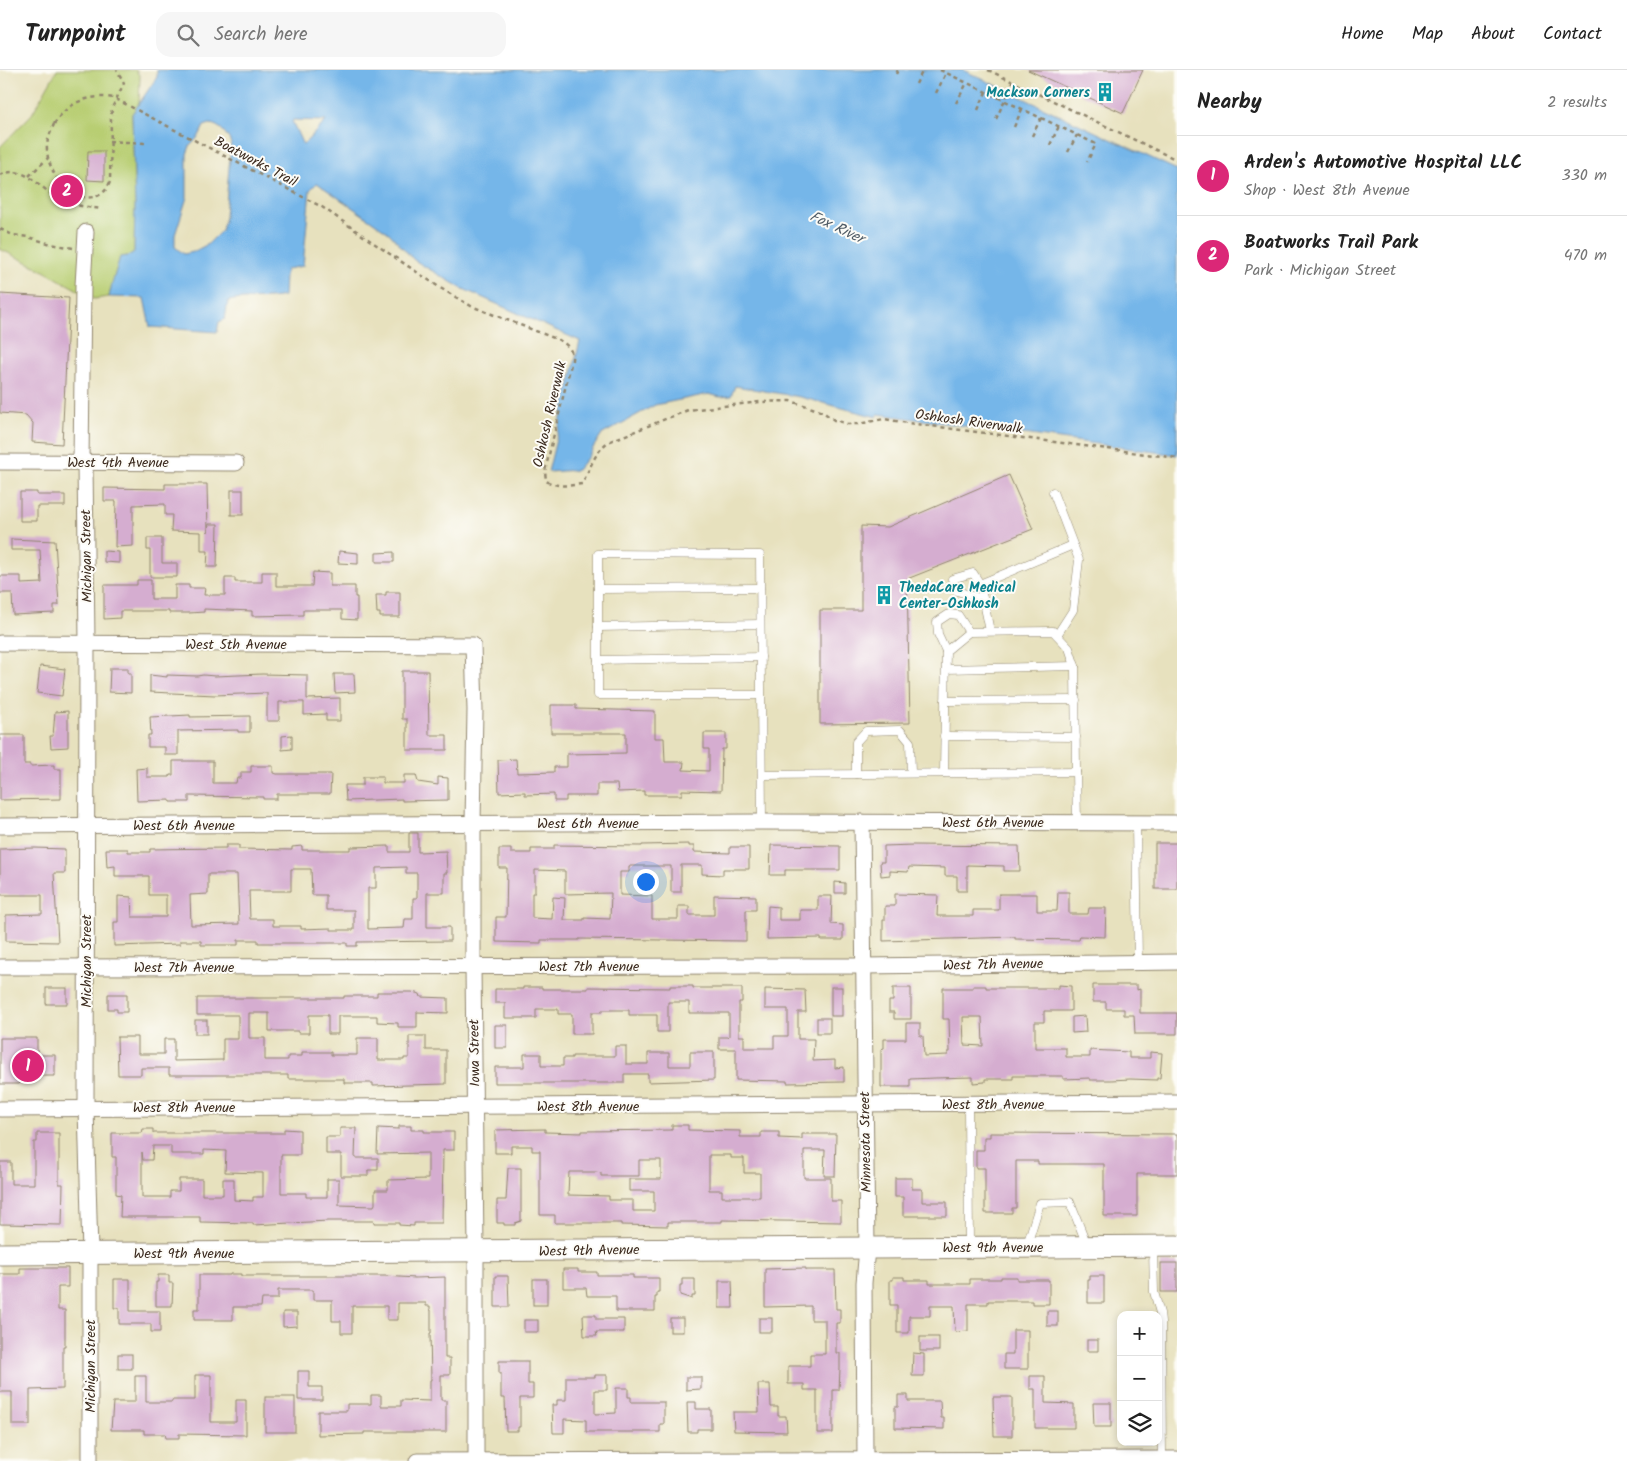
<!DOCTYPE html>
<meta charset="utf-8">
<style>
:root{--surface:#fff;--page:#f6f6f6;--text:#222;--muted:#767676;--line:#e0e0e0;--accent:#db2777}
body{margin:0;font-family:Kalam,sans-serif;background:var(--page);color:var(--text)}
.controls{position:absolute;right:15px;bottom:15px;display:grid;overflow:hidden;border-radius:10px;box-shadow:0 2px 8px #0003}
.controls button{width:45px;height:45px;display:grid;place-items:center;padding:0;border:0;border-bottom:1px solid var(--line);background:var(--surface);color:var(--text);font:25px sans-serif}
.you{position:absolute;left:645px;top:811px;width:18px;height:18px;margin:-12px;border:4px solid #fff;border-radius:50%;background:#1a73e8;box-shadow:0 0 0 8px #1a73e833}
.badge{display:grid;place-items:center;width:32px;height:32px;border-radius:50%;background:var(--accent);color:#fff;font-size:16px;font-weight:700}
.pin{position:absolute;translate:-50% -50%;border:2px solid #fff;box-shadow:0 1px 5px #0006}
.list{margin:0;padding:0;list-style:none}
h2{display:flex;justify-content:space-between;align-items:center;height:65px;margin:0;padding:0 20px;font-size:21px}
h2 small{font-size:16px;font-weight:400;color:var(--muted)}
.list li{display:grid;grid-template-columns:32px 1fr auto;gap:15px;align-items:center;box-sizing:border-box;height:80px;padding:0 20px;border-top:1px solid var(--line)}
.list b{display:block;font-size:19px;white-space:nowrap}
.list p{margin:0;font-size:16px;white-space:nowrap;color:var(--muted)}
.list em{font-size:16px;font-style:normal;color:var(--muted)}
.icon{flex:none;width:28px;height:28px;fill:none;stroke:currentColor;stroke-width:2;stroke-linecap:round;stroke-linejoin:round}
.map{position:relative;flex:none;width:1177px;height:1391px;overflow:hidden}
header{display:flex;align-items:center;gap:30px;box-sizing:border-box;height:70px;padding:0 25px;background:var(--surface);border-bottom:1px solid var(--line)}
header strong{font-size:24px}
nav{display:flex;gap:28px;margin-inline-start:auto;font-size:18px}
.search{width:350px;height:45px;background:var(--page);display:flex;align-items:center;gap:12px;box-sizing:border-box;padding:0 18px;border-radius:15px;color:var(--muted);font-size:19px}
main{display:flex}
aside{flex:1;background:var(--surface)}
.map>svg:first-child{display:block}
.green{fill:#b8ce72;stroke:#7a7c48}
.water{fill:#74b6e9;stroke:#587084;fill-rule:evenodd}
.building{fill:#d5add0;fill-rule:evenodd}
.lines{fill:none;stroke-linecap:round;stroke-linejoin:round}
.service-casing{stroke:#91866e;stroke-width:9}
.minor-casing{stroke:#91866e;stroke-width:17}
.secondary-casing{stroke:#91866e;stroke-width:23}
.path{stroke:#91866e;stroke-width:2.5;stroke-dasharray:4 4;stroke-linecap:butt}
.service{stroke:#fff;stroke-width:8}
.minor{stroke:#fff;stroke-width:15}
.secondary{stroke:#fff;stroke-width:21}
.path-bridge{stroke:#91866e;stroke-width:2.5;stroke-dasharray:4 4;stroke-linecap:butt}
.labels{text-anchor:middle;stroke-width:4;stroke-linejoin:round;paint-order:stroke}
.culture-label{font-size:14px;font-weight:bold;fill:#0d838f;stroke:#fdfcf7;text-anchor:end}
.street-label{font-size:14px;fill:#3b2a1e;stroke:#fdfcf7}
.water-label{font-size:15px;font-style:italic;fill:#4f5b65;stroke:#fdfcf7}
</style>
<header>
<strong>Turnpoint</strong>
<div class="search"><svg class="icon" aria-label="search" viewBox="0 0 24 24"><circle cx="10" cy="10" r="6"/><path d="M15 15l6 6"/></svg>Search here</div>
<nav><a>Home</a><a>Map</a><a>About</a><a>Contact</a></nav>
</header>
<main>
<div class="map">
<svg width="1177" height="1391" viewBox="0 0 1177 1391">
<rect width="100%" height="100%" fill="#fdfcf7"/>
<filter id="ink" filterUnits="userSpaceOnUse"><feTurbulence type="fractalNoise" baseFrequency=".02" numOctaves="2"/><feDisplacementMap in="SourceGraphic" scale="10" xChannelSelector="R" yChannelSelector="G"/><feConvolveMatrix kernelMatrix="1 2 1 2 8 2 1 2 1" color-interpolation-filters="sRGB"/></filter>
<filter id="wash" filterUnits="userSpaceOnUse"><feTurbulence type="fractalNoise" baseFrequency=".0096" numOctaves="4" result="noise"/><feDisplacementMap in="SourceGraphic" scale="20" xChannelSelector="R" yChannelSelector="G"/><feGaussianBlur stdDeviation="1.12" result="paint"/><feColorMatrix in="noise" values="0 0 0 0 0 0 0 0 0 0 0 0 0 0 0 0 0 1.4 0 .05"/><feComposite in="paint" operator="in"/></filter>
<g filter="url(#wash)">
<rect width="100%" height="100%" fill="#e7e1be"/>
<path class="green" d="M57 0H136L140 7 139 33 132 44 135 136 134 182 128 186 120 187 112 214 109 227 94 229 33 195 0 179V77L32 44Z"/>
<path class="water" d="M157 0H963L1177 100V385L878 344 877 347 800 327 735 316 731 326 720 327 709 324 655 335 601 365 587 388 577 400 548 402 580 271 461 218 414 190 389 163 317 113 310 120 303 196 287 199 285 204 284 226C266 230 247 227 228 231L225 249 219 252 217 262 150 257 144 228 109 227 112 214 120 187 128 186 134 182 135 136 132 44 157 7ZM292 51 293 50 326 51 303 75ZM210 54C220 55 227 64 231 73L225 147 222 160 208 174 193 182 184 184 175 177V165L187 127V84L190 76 199 66 204 56Z"/>
<g id="blocks">
<g class="building">
<path d="M1028 0H1143L1123 43Z"/>
<path d="M88 81H104V111L87 110Z"/>
<path d="M0 224 69 228 62 374 32 372 33 353 26 345 0 343Z"/>
<path d="M1009 405 1033 459 907 509 910 653 820 654V540H861V456L888 457Z"/>
<path d="M165 414H207L208 462 209 454H218L217 497H207L208 481H201V462L171 461 172 445H165V434L133 435V476L115 477 116 431H104V418L165 419Z"/>
<rect x="231" y="420" width="12" height="25"/>
<path d="M20 422H37V425H65V436H37V451H20Z"/>
<path d="M147 468H162V493H177V507H150V480H147Z"/>
<path d="M11 469 55 471 59 535H54V543L13 545 12 523H0V506H21V514L42 513 40 480H11Z"/>
<path d="M104 481 119 482V493L104 492Z"/>
<path d="M339 481 358 483V494L338 493Z"/>
<path d="M394 482V492H376V483Z"/>
<path d="M262 502H276V516H312L313 502 330 503V516H355V527H357V550L342 549V540H303V545L252 546V541L204 539V542L189 543H169V541H120V548L104 549V515H137V510H151V529H175V515H189V518H205L204 525H225V508H235V512H262Z"/>
<path d="M386 522H400V547H380V543H377L376 525H386Z"/>
<path d="M40 596 65 599 62 626 37 623Z"/>
<path d="M110 598H128V603H131V623L109 622Z"/>
<path d="M402 601H428L429 665H447V680H407V649H402Z"/>
<path d="M262 604 307 605V629L340 628V651H326V644L304 645V632H279V651H267V623L215 625 150 622V605L167 607V605L197 606 203 605 215 606Z"/>
<path d="M334 604H354L355 622 335 623Z"/>
<path d="M551 635H576V639L655 641V668H664L665 692H684L683 700 709 701V679H704V663H726V679H722L721 721 682 720V725H644V721L618 722 617 714H597V726H566V731H554V724L525 725V722L499 723 498 690 516 689 517 703 554 702V697H567V684L626 683V663H551Z"/>
<path d="M68 641V677L51 678 50 666H53L55 642Z"/>
<path d="M190 645V647L250 646V662H238V660L178 661V685H165V677H148V665H151L150 647Z"/>
<path d="M0 665H24V694H30V696L54 695V699H61V729L0 730Z"/>
<path d="M292 665V679L282 680V666Z"/>
<path d="M173 691H213V713H236L237 708H241V702H251V696H273V703L277 704H331L330 724H277V729H263V727L189 726V732H170V730L137 731 136 699 147 698V707H170V705H173Z"/>
<path d="M404 705H416L418 712 438 715V707L448 708V730L402 731V729L346 731 345 715H363V707H383V713H404Z"/>
<path d="M409 763H418V782L446 781 447 803H444V823H427V857H450V871L357 872V876H347V873H258V870H238V875H201V871H180V874L114 876V852H118V826L131 827 132 847H166V825H149V806H115V796L107 797 106 779H128V782H150V779L226 778V775H239V779L292 780V777L302 776V780H350V777L389 776V782H409ZM406 797V803H417V828H413V849H405L404 858 368 859V818H376V798ZM291 799H311L312 825H326V840H354V860H331V858L301 859V856H273V849H250L249 821H291ZM208 804H237L239 854 191 855 190 825 208 824Z"/>
<rect x="1155" y="773" width="22" height="46"/>
<path d="M689 774V776H694V782L730 783V777H749V799H723V805L702 804V795H681V822H671V796H629V802H620V825L652 826V849H678V836H689V845H714V825L756 826V840H746V871L579 869V870H541V873L496 872V847H506L507 798H499V779H511V783H531V779H554V775L642 776V775ZM535 800 565 801V824L611 823 610 849 584 848V850H564L565 828 553 827 552 849 532 848V823H535Z"/>
<path d="M771 775 840 776V800H785V805H770Z"/>
<path d="M913 775 1019 776 1020 801H1004V796L967 795V821H957V806H945V798L909 797 908 802 890 801V805L881 806 880 792H884V776Z"/>
<path d="M35 778 65 779V803H54L58 872 6 871V845L42 844V825H0V779Z"/>
<path d="M835 812 845 813V823H835Z"/>
<path d="M1058 822H1069V844H1088L1089 838H1106L1105 867 1080 866 1079 870 1015 869V867L883 871V850H885V836H895V824L938 825 937 846H973V840H999V824H1037V841H1057Z"/>
<path d="M818 826H832L831 854 843 855V870H821V868L767 869 768 836 779 837V850H800V840H818Z"/>
<path d="M1059 915 1071 916V941H1044V952H1035V978H1066V987H1090V980L1129 982V988H1150V982L1162 983 1160 1008H1157V1010L1130 1009 1111 1010H1090V1008L1063 1009V1006H1013V1009H985V1012L973 1013V1007L935 1008 910 1009V1017H881V979L884 978V969H906V953H920V966H923L924 986 948 985V982H950L949 949H943V918H973V916H986V918H1059ZM963 947H982L983 976 964 975Z"/>
<path d="M1093 915H1137V920L1140 919V943H1177V964H1135L1134 945H1124V939H1106V932H1093Z"/>
<path d="M670 916H693V918H742V932H739V966H744V978H774V966H788V939H765V919L805 920 806 942H798V969H814L813 991 835 990V998L844 997V1012L787 1013V1011L736 1010V979H719V967H728L729 966V943H689V932H668V962H657V945H629V940H602V942H592V964H572V944H558V939H536V948H505V933H495V919H523V917H542V919H588V917L670 918Z"/>
<rect x="831" y="917" width="11" height="29"/>
<rect x="46" y="918" width="21" height="16"/>
<path d="M893 918H911V949H894V942H889V931H893Z"/>
<path d="M377 922H412L420 924 421 927 448 928V943L417 942V957H398V953L377 952V946H338V964H328V945H309V963H298V961H269V943H249V968H265V990H288V986H302V982H331V985H357V968H378V990H404V988H409V966H426V980H446V1014L373 1016V1013H344V1009H288V1005H169V998H141V1005H118L117 967H138V984H164V969H174V991L223 990V969H238V945H197V928H344V926H377Z"/>
<path d="M108 924H127V942H117V939H108Z"/>
<path d="M1085 946 1086 962 1072 963V947Z"/>
<rect x="817" y="948" width="13" height="15"/>
<rect x="195" y="950" width="12" height="14"/>
<rect x="495" y="955" width="12" height="23"/>
<path d="M0 968H37V985H55V1006H19V1014H0Z"/>
<path d="M615 976H626V994H648V983H669V996H690V982H714V1010L648 1012V1004H624V1013H495V997H524V984H541V996H563V988H572V986H615Z"/>
<path d="M672 1055H688V1060L740 1061V1067H761V1062H779V1068L802 1069V1064H836L835 1106H824L825 1080H804V1108H831V1131H841V1152L722 1150V1152H668V1156L621 1155V1153H555V1145H540V1081H532V1076H511V1083H495V1060L545 1059V1062L582 1063V1061L672 1060ZM709 1085H731V1088H744V1103H760V1127H722V1120H709ZM639 1090H661V1109H629V1121H654V1141H633V1130H609V1126L568 1125 569 1102H596L601 1103V1106H639Z"/>
<path d="M399 1056H411V1060H424V1062H454V1080H443L442 1153H414V1156L399 1155V1153H374V1151H328L253 1155V1153L200 1152V1147H120L121 1125 116 1124V1087H112V1063H142L143 1059H153V1063H284V1059L300 1060V1085H281V1123H306V1127H327V1109H339V1135L374 1136 375 1134V1120H388V1110L428 1109V1083L377 1084 378 1058 399 1059ZM153 1076H171V1084H204V1080L226 1081 225 1102 263 1103V1127H253V1131L234 1130V1109H223V1125H202V1109H179V1121H170V1127H142V1082L143 1090H152Z"/>
<path d="M340 1058H356L355 1088H378V1100H368V1106H341V1084H326V1067H340Z"/>
<path d="M37 1063H59V1114H63L62 1155 0 1154V1092H11V1114H34V1072H37Z"/>
<path d="M990 1063 1177 1064V1104H1137V1146H1104V1094H1038V1091H1016V1138H1012V1143H985V1098H976V1080H984V1067H990Z"/>
<path d="M508 1098H521V1151L515 1153V1155H504V1153H497V1130H506Z"/>
<path d="M895 1108H912V1119H922V1132H947V1146H903V1127H895Z"/>
<rect x="1161" y="1193" width="16" height="29"/>
<path d="M20 1198H68V1217H58V1240H65V1276H63V1319L30 1320V1355H12V1322H0V1204H20Z"/>
<path d="M806 1198V1200H835L836 1239H840V1253H836V1283H840V1298L839 1320H833V1363H817V1320H804V1314H788V1296H810V1284H825V1250H811V1236L765 1237V1199Z"/>
<path d="M563 1199H578V1202H597V1205H633V1208H659V1222H657V1227H655V1241H616V1226H587L586 1218H563Z"/>
<path d="M230 1204H241V1206H385L415 1208 445 1207V1288H450V1305H441V1330H446V1362H364V1364L318 1365V1341H347V1334H371V1325H381V1336H401V1330L430 1331V1310H431L430 1263H431V1240H430V1236H426V1233H398V1250H387V1236H352V1263H341V1251H332V1230H313V1220H278V1229H262L261 1237H233V1250H194V1239H199V1205H230Z"/>
<path d="M158 1205H169V1213H173L172 1236H156V1212H158Z"/>
<path d="M495 1206H508L509 1237H495Z"/>
<path d="M1090 1206H1104V1233H1088V1210H1090Z"/>
<path d="M893 1207H904V1210H929V1214H970V1209H1001V1207H1017V1210H1049V1234H1032V1231H988V1234H968V1261L955 1262 954 1236H930V1246H909V1263H897V1235H890V1210H893Z"/>
<path d="M114 1209H130V1241H160V1262H151V1254H119V1238H114Z"/>
<rect x="533" y="1209" width="14" height="26"/>
<path d="M682 1209H695V1226H692V1229L680 1225V1215H682Z"/>
<path d="M719 1211H732L733 1238H719Z"/>
<rect x="1047" y="1241" width="11" height="15"/>
<path d="M283 1242H297V1256L283 1257Z"/>
<path d="M583 1245H596V1249H624V1262H596L597 1266H584Z"/>
<rect x="670" y="1248" width="13" height="14"/>
<rect x="759" y="1248" width="13" height="14"/>
<rect x="524" y="1250" width="14" height="12"/>
<path d="M1013 1260H1028V1299H1004V1284H1013Z"/>
<rect x="920" y="1267" width="19" height="14"/>
<rect x="1087" y="1270" width="11" height="11"/>
<path d="M913 1283 924 1284V1306H912Z"/>
<rect x="118" y="1284" width="14" height="15"/>
<path d="M499 1291H528V1314H533V1328H520V1357H518V1361H506L505 1328H501V1303H499Z"/>
<path d="M298 1301H309V1317H322V1330H298Z"/>
<path d="M195 1305H211V1352H236V1330H246V1365L179 1364V1368H166L165 1364H144V1360H111L113 1332H135V1306H146V1332H172V1330H195Z"/>
<path d="M595 1305H607V1320H595V1344L616 1343V1318H628V1327H631V1332H664V1354H660V1362H586V1350L564 1349V1363H553L552 1335H557V1330H566V1307H595Z"/>
<path d="M1030 1306H1045V1333L1074 1334V1358H1035V1319H1030Z"/>
<path d="M686 1307H701V1319L686 1320Z"/>
<path d="M758 1314H770L771 1337H778V1346H786L787 1362 734 1361 733 1342H759Z"/>
<path d="M898 1325H908V1331H940L941 1348H944V1359L895 1358V1337H898Z"/>
<rect x="265" y="1327" width="30" height="35"/>
<path d="M993 1327H1012V1366H994Z"/>
<path d="M687 1332H696V1339H711V1359H697V1362H688Z"/>
<path d="M1093 1333H1111V1357H1094Z"/>
</g>
</g>
</g>
<g filter="url(#ink)">
<use href="#blocks" fill-opacity="0" stroke="#91866e" stroke-width="1"/>
<g class="lines">
<g class="service-casing">
<g id="service">
<path d="M1053 422 1079 490 1073 540 1057 565"/>
<path d="M980 514 973 503 952 509 957 521 983 529"/>
<path d="M598 519 760 518"/>
<path d="M598 557 760 554"/>
<path d="M990 561 980 514 1073 475"/>
<path d="M946 581 938 564 937 552 949 544 958 545 969 562"/>
<path d="M598 590 761 587"/>
<path d="M946 599 1075 596"/>
<path d="M761 625H598V484L760 485C761 574 761 663 762 752"/>
<path d="M945 631 1076 630"/>
<path d="M944 666 1076 667"/>
<path d="M944 703 946 581 969 562 1053 561 1069 578 1075 596 1076 702"/>
<path d="M856 704V672L866 661 900 660 910 672 911 703"/>
<path d="M762 705 1076 702 1077 752"/>
<path d="M1136 753 1138 893"/>
<path d="M968 1034 969 1176"/>
<path d="M1027 1175 1040 1133 1070 1132 1087 1175"/>
<path d="M1153 1179 1154 1222 1160 1243 1161 1253 1162 1389"/>
</g>
</g>
<g class="minor-casing">
<g id="minor">
<path d="M81 391 83 216 86 162"/>
<path d="M85 391 87 573 86 1038 90 1183V1391"/>
<path d="M0 392 236 393"/>
<path d="M0 573 473 575 475 640 473 753V896L476 1181V1391"/>
<path d="M862 752 867 1178 864 1213 865 1391"/>
<path d="M0 756 762 752 1177 753"/>
<path d="M0 897 864 896 1177 892"/>
<path d="M0 1039 1177 1032"/>
<path d="M417 1391 1177 1389"/>
</g>
</g>
<g class="secondary-casing">
<path id="secondary" d="M0 1184 1177 1176"/>
</g>
<g class="path">
<path d="M940 0 1096 74 1087 92"/>
<path d="M988 0 1177 90"/>
<path d="M896 4 898 0"/>
<path d="M916 14 923 0"/>
<path d="M936 23 946 3"/>
<path d="M956 33 967 13"/>
<path d="M978 40 986 22"/>
<path d="M996 49 1013 12"/>
<path d="M54 54C51 62 46 71 47 80 48 103 71 135 97 126 104 123 107 119 110 112L111 48 112 38 124 13 117 0"/>
<path d="M1014 57 1022 39"/>
<path d="M1032 66 1041 48"/>
<path d="M109 71 145 73"/>
<path d="M1050 75 1059 56"/>
<path d="M1068 82 1077 65"/>
<path d="M0 105C26 93 40 120 61 130 73 136 89 137 102 139"/>
<path d="M29 106 48 88"/>
<path d="M0 159 13 165 28 167 51 174 73 178"/>
<path d="M381 178 442 219 471 236 559 270C568 275 573 280 572 290L545 401 546 411C558 417 569 416 582 414 590 399 594 383 608 372L688 340 760 332 790 331 807 336 823 342 834 350 848 354H858L884 349 908 353 1177 388"/>
</g>
<use href="#service" class="service"/>
<use href="#minor" class="minor"/>
<use href="#secondary" class="secondary"/>
<path class="path-bridge" d="M54 54C68 32 89 24 114 28L322 137 381 178"/>
</g>
</g>
<defs>
<g id="building-bare" transform="scale(1.5)"><path d="M-4-6H4V6H1V3H-1V6H-4ZM-2.5-4.3h1.7v1.8h-1.7ZM.8-4.3h1.7v1.8H.8ZM-2.5-1h1.7V.8h-1.7ZM.8-1h1.7V.8H.8Z" fill="#0f9aa8" stroke="#fdfcf7" stroke-width="2.5" paint-order="stroke"/></g>
</defs>
<g fill-rule="evenodd">
<use href="#building-bare" x="1105" y="22"/>
<use href="#building-bare" x="884" y="525"/>
</g>
<g class="labels">
<g class="culture-label">
<text x="1090" y="27">Mackson Corners</text>
<text x="899" y="522" text-anchor="start">ThedaCare Medical<tspan x="899" dy="16">Center-Oshkosh</tspan></text>
</g>
<g class="street-label">
<text transform="translate(256 91) rotate(28)" y="5">Boatworks Trail</text>
<text transform="translate(549 344) rotate(-77)" y="5">Oshkosh Riverwalk</text>
<text transform="translate(969 351) rotate(8)" y="5">Oshkosh Riverwalk</text>
<text x="118" y="397">West 4th Avenue</text>
<text transform="translate(86 486) rotate(-91)" y="5">Michigan Street</text>
<text x="236" y="579">West 5th Avenue</text>
<text x="993" y="757">West 6th Avenue</text>
<text x="588" y="758">West 6th Avenue</text>
<text x="184" y="760">West 6th Avenue</text>
<text transform="translate(86 891) rotate(-90)" y="5">Michigan Street</text>
<text transform="translate(993 894) rotate(-1)" y="5">West 7th Avenue</text>
<text x="589" y="901">West 7th Avenue</text>
<text x="184" y="902">West 7th Avenue</text>
<text transform="translate(474 983) rotate(-91)" y="5">Iowa Street</text>
<text x="993" y="1039">West 8th Avenue</text>
<text x="588" y="1041">West 8th Avenue</text>
<text x="184" y="1042">West 8th Avenue</text>
<text transform="translate(865 1072) rotate(-91)" y="5">Minnesota Street</text>
<text x="993" y="1182">West 9th Avenue</text>
<text transform="translate(589 1180) rotate(-1)" y="5">West 9th Avenue</text>
<text x="184" y="1188">West 9th Avenue</text>
<text transform="translate(90 1296) rotate(-90)" y="5">Michigan Street</text>
</g>
<g class="water-label">
<text transform="translate(837 157) rotate(25)" y="5">Fox River</text>
</g>
</g>
</svg>
<div class="controls">
<button>+</button>
<button>−</button>
<button><svg class="icon" aria-label="layers" viewBox="0 0 24 24"><path d="M12 4l9 5-9 5-9-5zM3 14l9 5 9-5"/></svg></button>
</div>
<div class="you"></div>
<div class="pin badge" style="left:28px;top:996px">1</div>
<div class="pin badge" style="left:67px;top:121px">2</div>
</div>
<aside>
<h2>Nearby<small>2 results</small></h2>
<ul class="list">
<li><span class="badge">1</span><div><b>Arden's Automotive Hospital LLC</b><p>Shop · West 8th Avenue</p></div><em>330 m</em></li>
<li><span class="badge">2</span><div><b>Boatworks Trail Park</b><p>Park · Michigan Street</p></div><em>470 m</em></li>
</ul>
</aside>
</main>
